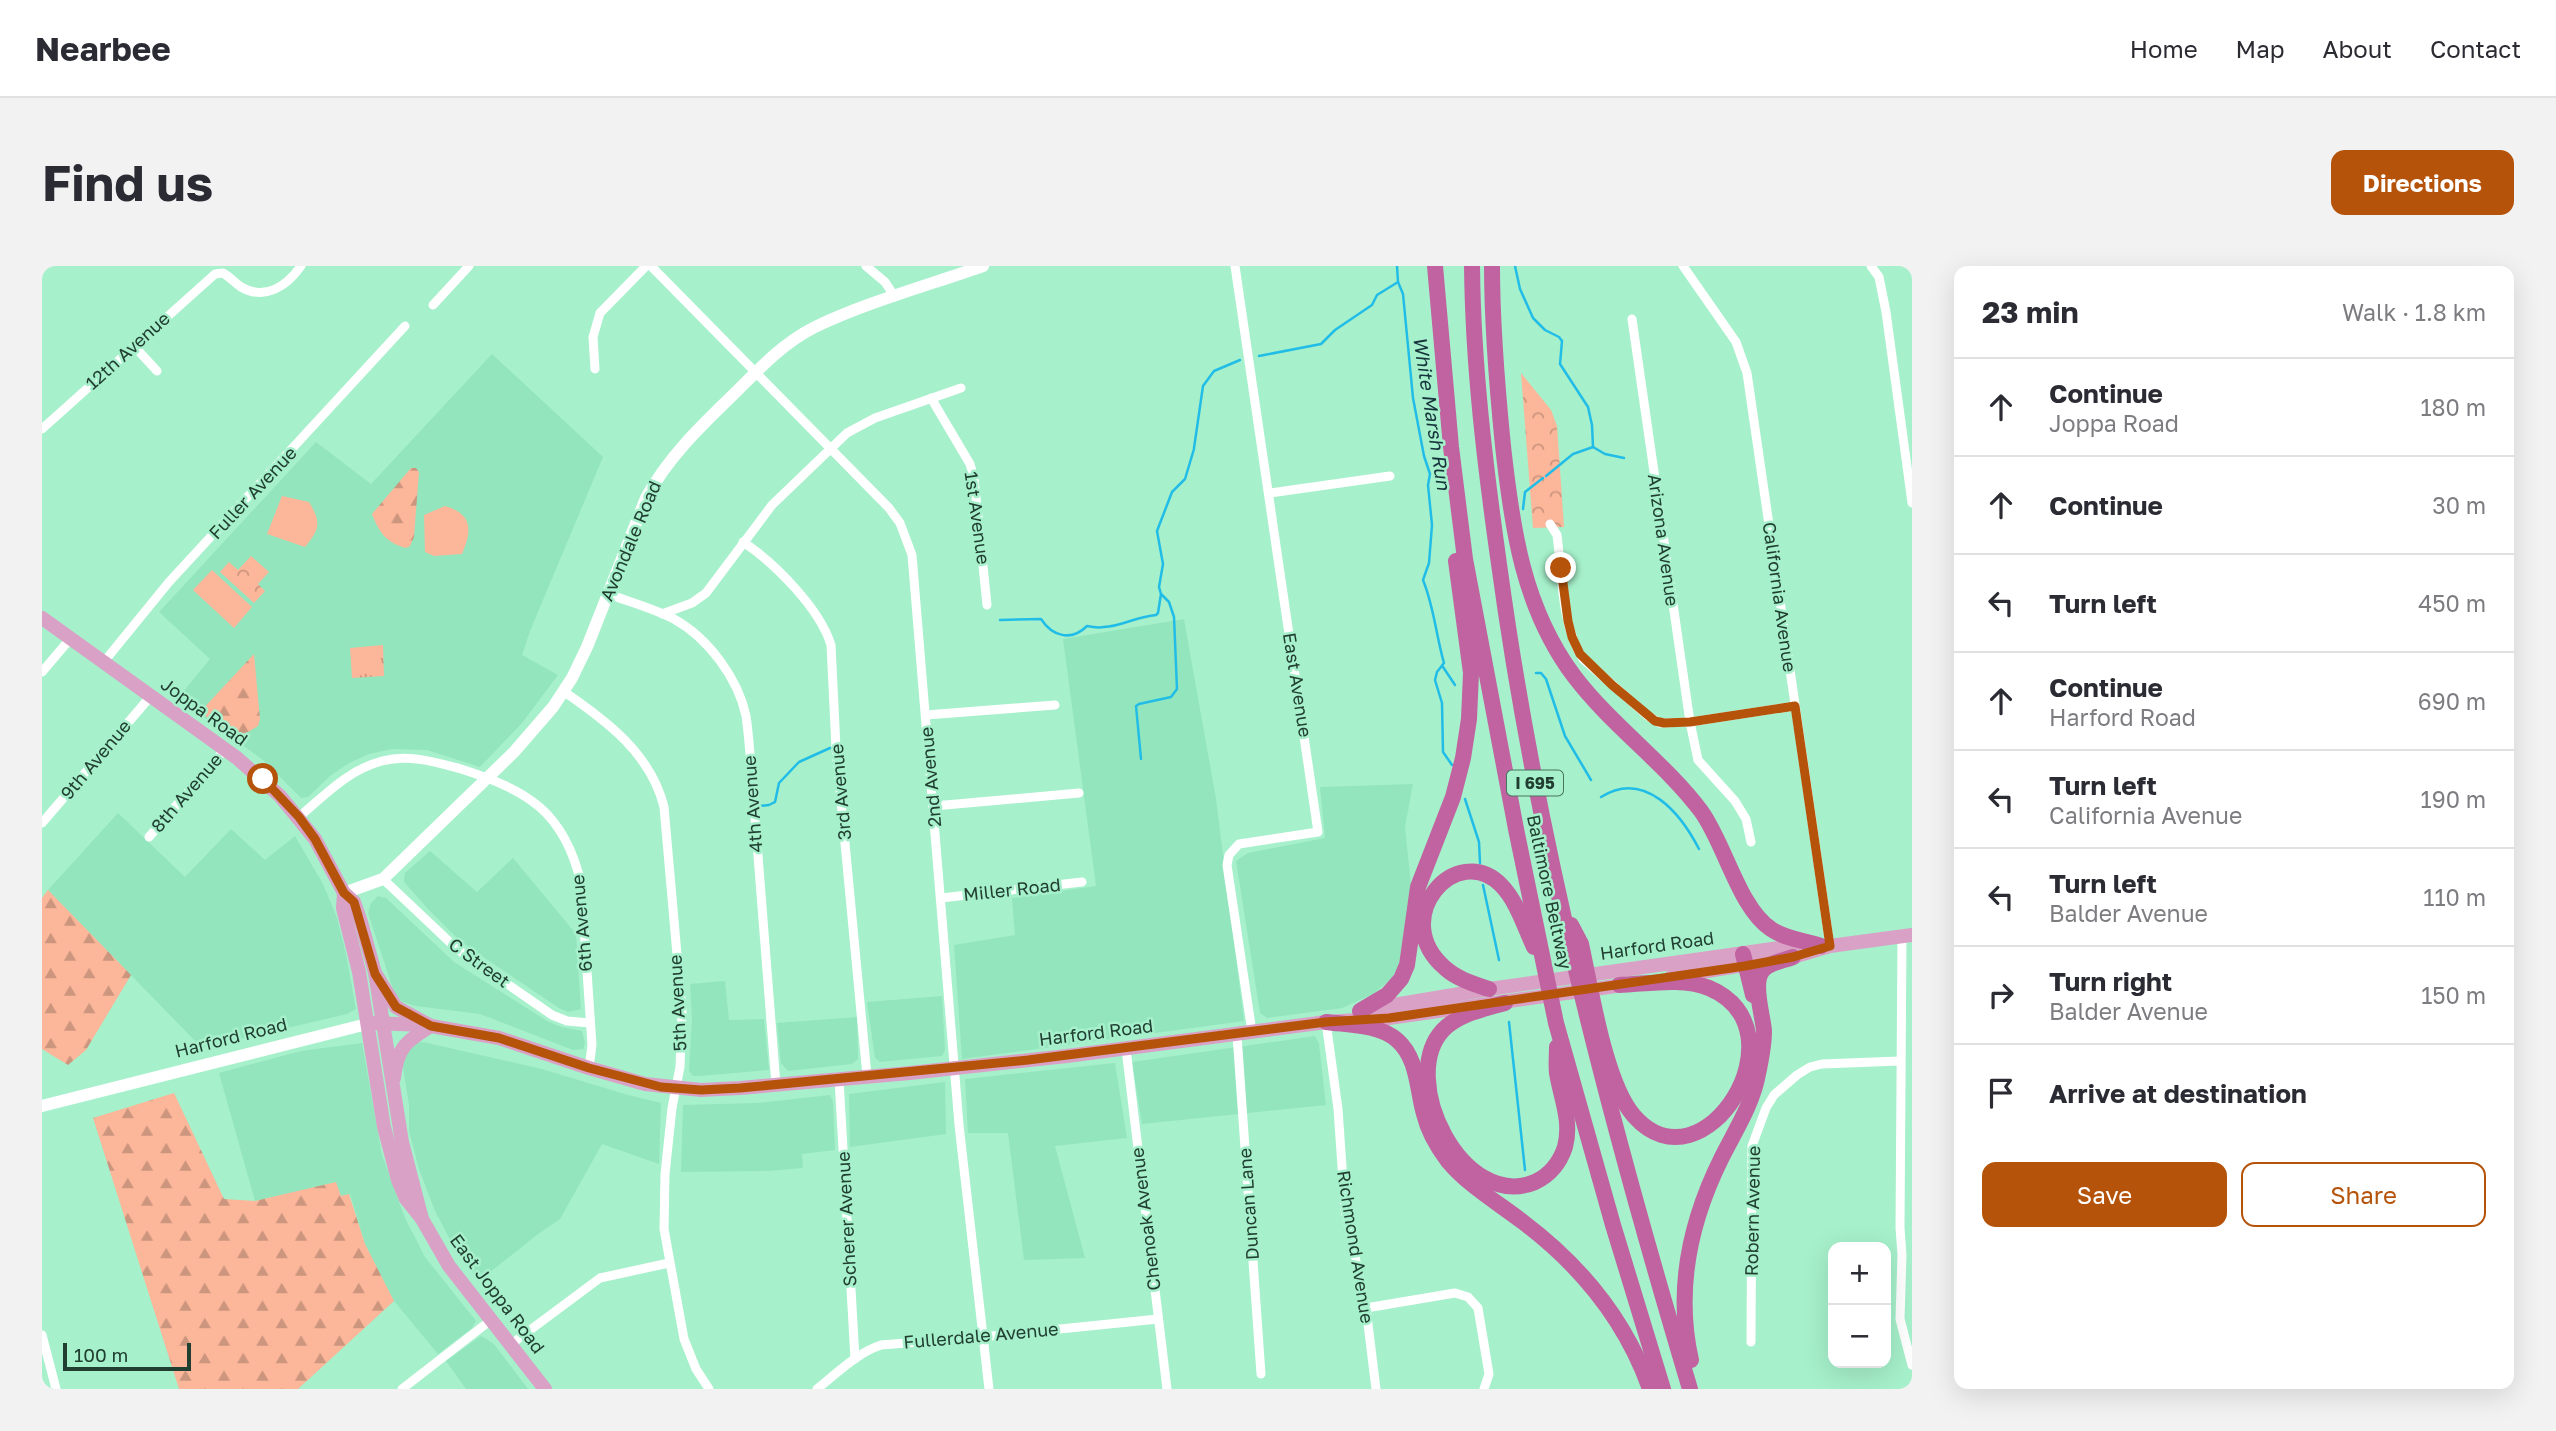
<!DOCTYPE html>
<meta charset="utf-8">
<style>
:root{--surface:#fff;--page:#f2f2f3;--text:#2b2b33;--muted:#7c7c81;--line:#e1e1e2;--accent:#b45309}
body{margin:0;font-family:"Golos Text",sans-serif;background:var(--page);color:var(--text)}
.controls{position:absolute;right:21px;bottom:21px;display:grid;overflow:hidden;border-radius:14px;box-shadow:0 7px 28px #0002}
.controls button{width:63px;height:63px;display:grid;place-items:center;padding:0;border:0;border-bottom:2px solid var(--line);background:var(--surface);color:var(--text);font:35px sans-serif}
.scale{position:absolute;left:21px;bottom:18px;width:128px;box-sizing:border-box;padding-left:7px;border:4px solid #213f31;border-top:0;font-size:19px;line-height:24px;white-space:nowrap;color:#213f31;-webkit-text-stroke:5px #a6f0cb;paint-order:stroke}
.stop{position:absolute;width:21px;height:21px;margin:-16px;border:5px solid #b45309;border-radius:50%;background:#fff}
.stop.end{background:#b45309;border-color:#fff;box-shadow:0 2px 7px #0008}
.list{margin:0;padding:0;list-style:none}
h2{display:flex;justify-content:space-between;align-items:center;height:91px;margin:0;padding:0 28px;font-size:30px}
h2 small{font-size:23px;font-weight:400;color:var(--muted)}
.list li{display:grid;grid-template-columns:46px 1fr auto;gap:21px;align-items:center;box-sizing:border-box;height:98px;padding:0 28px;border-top:2px solid var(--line)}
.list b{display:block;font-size:26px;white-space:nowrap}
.list p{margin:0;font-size:23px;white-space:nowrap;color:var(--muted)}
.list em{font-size:23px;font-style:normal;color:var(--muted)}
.actions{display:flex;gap:14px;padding:21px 28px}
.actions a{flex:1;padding:16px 0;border:2px solid var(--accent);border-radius:14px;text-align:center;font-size:24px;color:var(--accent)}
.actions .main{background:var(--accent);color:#fff}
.icon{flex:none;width:38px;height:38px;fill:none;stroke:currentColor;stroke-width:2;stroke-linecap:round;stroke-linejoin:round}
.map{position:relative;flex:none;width:1870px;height:1123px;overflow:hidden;border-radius:14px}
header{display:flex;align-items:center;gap:42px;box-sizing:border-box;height:98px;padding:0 35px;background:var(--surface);border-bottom:2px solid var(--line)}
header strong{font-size:33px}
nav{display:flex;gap:38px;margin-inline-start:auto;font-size:24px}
.intro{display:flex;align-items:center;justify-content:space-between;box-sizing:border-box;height:168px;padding:0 42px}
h1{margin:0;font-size:49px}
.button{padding:18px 32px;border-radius:14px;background:var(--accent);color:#fff;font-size:24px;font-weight:700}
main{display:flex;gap:42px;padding:0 42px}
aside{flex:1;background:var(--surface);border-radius:14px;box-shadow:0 7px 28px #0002}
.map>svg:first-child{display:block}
.built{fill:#93e5bd}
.grass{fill:url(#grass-tufts)}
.forest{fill:url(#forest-firs)}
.park{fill:url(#park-crowns)}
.garden{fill:#fcb69a}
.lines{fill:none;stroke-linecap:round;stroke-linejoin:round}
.stream{stroke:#21bde7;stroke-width:2.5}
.street{stroke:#fff;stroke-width:9}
.secondary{stroke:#fff;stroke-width:12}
.primary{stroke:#daa1c6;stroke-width:14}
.highway{stroke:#c163a0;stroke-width:16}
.route{stroke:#b45309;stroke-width:9}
.labels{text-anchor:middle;stroke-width:5;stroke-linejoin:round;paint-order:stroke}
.shield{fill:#a6f0cb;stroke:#49745f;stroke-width:2}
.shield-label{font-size:16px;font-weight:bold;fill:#213f31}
.street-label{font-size:18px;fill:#213f31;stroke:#a6f0cb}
.water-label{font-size:19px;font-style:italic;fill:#17343d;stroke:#a6f0cb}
</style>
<header>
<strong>Nearbee</strong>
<nav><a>Home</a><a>Map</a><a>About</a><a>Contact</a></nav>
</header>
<div class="intro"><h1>Find us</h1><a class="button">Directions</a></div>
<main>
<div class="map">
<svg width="1870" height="1123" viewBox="0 0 1870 1123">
<defs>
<pattern id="grass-tufts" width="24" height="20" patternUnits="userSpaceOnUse" patternTransform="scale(1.75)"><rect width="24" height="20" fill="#fcb69a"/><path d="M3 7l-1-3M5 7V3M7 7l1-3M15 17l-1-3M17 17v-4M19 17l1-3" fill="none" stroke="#cc957e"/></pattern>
<pattern id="forest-firs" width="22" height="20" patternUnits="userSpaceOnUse" patternTransform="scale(1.75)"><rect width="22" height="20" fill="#fcb69a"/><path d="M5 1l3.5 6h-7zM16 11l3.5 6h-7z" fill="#cc957e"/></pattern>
<pattern id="park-crowns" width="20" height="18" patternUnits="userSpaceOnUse" patternTransform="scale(1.75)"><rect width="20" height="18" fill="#fcb69a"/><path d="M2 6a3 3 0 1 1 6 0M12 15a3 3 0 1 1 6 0" fill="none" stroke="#cc957e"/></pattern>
</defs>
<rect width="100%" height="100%" fill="#a6f0cb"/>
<g class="built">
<path d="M450 88 561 191 488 365 480 389 516 409 480 457 438 501 385 484 350 483 327 488 307 497 288 510 266 531 259 532 221 494 136 432 168 393 117 346 274 176 329 218Z"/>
<path d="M1142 353 1174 533 1202 755 920 793 912 679 973 669 970 632 1054 620 1021 373Z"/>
<path d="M1371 518 1363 561 1369 619 1357 699 1350 712 1331 728 1300 742 1225 752 1218 747 1194 595 1206 587 1283 572 1278 521Z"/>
<path d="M76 547 143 611 189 563 223 594 253 570 281 618 295 652 304 688 314 743 305 748 160 782 6 624Z"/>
<path d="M388 585 435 626 471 592 534 668 539 743 526 746 517 742 419 676 386 643 362 616V612L363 607Z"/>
<path d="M336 630 344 632 412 696 505 755 519 761 540 765 543 777 541 783 531 784 438 748 374 740 360 736 352 726 326 647 329 637Z"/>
<path d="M683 715 687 754 722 753 727 804 657 810H651L647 805 650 752 648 718Z"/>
<path d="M900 730 903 784 900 790 838 796 833 792 825 736Z"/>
<path d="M815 751 816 793 810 798 746 805 739 797 735 757Z"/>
<path d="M1273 770 1277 778 1284 839 1100 858 1090 796Z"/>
<path d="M381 776 500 803 586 829 619 837 617 898 560 878 518 953 496 968 437 1015 411 979 393 945 377 903 367 865V839L360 796 372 777Z"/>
<path d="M320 777 340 889 363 952 383 991 434 1055 430 1062 396 1088 352 1035 323 978 308 928 299 930 294 916 213 935 177 807 259 785Z"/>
<path d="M1073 797 1085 872 1013 880 1043 992 982 994 966 867H926L923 813Z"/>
<path d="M903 816 904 868 808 881 807 828Z"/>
<path d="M788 829 791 836 793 884 760 888 761 902 726 905 639 906 641 839 715 837Z"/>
<path d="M439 1070 452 1078 486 1123H424L404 1095Z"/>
</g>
<path class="grass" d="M341 379 342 410 310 412 308 382Z"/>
<g class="forest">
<path d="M369 202H374L377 206 372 271 368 280 364 282C344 277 337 266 330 248Z"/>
<path d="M212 388 218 453 216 460 194 473 158 446Z"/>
<path d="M6 624 89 709 44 784 26 799 0 783V632Z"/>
<path d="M132 827 182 933 213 935 294 916 299 930 307 928 323 978 352 1035 256 1123H137L51 852Z"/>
</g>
<g class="park">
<path d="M1479 107 1509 144 1515 160 1522 261 1491 262Z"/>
<path d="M209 290 227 306 216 318 223 325 212 337 178 306 187 296 196 304Z"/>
</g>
<g class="garden">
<path d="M240 230 267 236C280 257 277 264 263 281L225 268Z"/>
<path d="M403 240C431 248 430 265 420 288L392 290 383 286 382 249Z"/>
<path d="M170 304 210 341 192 362 151 324Z"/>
</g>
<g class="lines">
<g class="stream">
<path d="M1355 0 1356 16 1361 28 1371 132 1382 190 1388 208 1386 219 1390 259 1387 297 1381 314C1392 341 1394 369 1402 397L1395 406 1393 414 1400 437 1401 486 1410 499"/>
<path d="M1473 0 1478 23 1491 52 1503 64 1517 71 1520 75 1518 98 1546 141 1550 159 1551 181"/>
<path d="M1217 90 1279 78 1293 64 1330 39 1335 29 1356 16"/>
<path d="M1551 181 1563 188 1582 192"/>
<path d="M1152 182 1161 120 1172 105 1198 94"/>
<path d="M1504 210 1531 188 1551 181"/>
<path d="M1481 243 1483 226 1501 212"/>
<path d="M958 354 999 353C1010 370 1029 376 1045 360 1070 366 1090 351 1114 349L1116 347 1119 328"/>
<path d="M1401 401 1413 419"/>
<path d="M1494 407H1499L1504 413 1523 470 1549 514"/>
<path d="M1099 493 1094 440 1097 438 1129 431 1135 423 1132 351 1127 336 1119 328 1117 321 1121 298 1115 265 1130 226 1143 213 1152 183"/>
<path d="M1559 531C1603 503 1639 548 1657 583"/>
<path d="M1423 533 1437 576 1438 597"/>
<path d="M717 540 727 539 733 536 737 517 757 496 788 482"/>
<path d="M1441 619 1457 694"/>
<path d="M1467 756 1483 904"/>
</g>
<g class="street">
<path d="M609 0 847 242 858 257 870 289 917 859 947 1123"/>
<path d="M824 0 843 16 853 31"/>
<path d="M1193 0 1276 566 1197 578 1187 589 1185 599 1210 766"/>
<path d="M1641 0 1694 76 1705 107 1788 680"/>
<path d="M1829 0 1837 11 1844 46 1870 237"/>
<path d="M391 39 427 0"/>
<path d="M1590 53 1648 456 1656 494 1693 535 1704 553 1709 576"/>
<path d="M92 80 115 105"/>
<path d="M553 103 551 71 558 47 604 0"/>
<path d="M889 132 928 198 932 212 945 339"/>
<path d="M0 163 173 8 181 7C188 11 193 17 199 21 223 35 245 20 259 0"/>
<path d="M1228 227 1348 210"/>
<path d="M1508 258 1515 269C1520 307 1519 360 1541 393L1606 450 1618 457 1648 456 1753 440"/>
<path d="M701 276C733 297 778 343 789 379L794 482 825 810"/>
<path d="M566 328C588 336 611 342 632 353 666 372 696 412 704 450 706 463 707 476 708 488L734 819"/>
<path d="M620 348 650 337 664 327 730 239 805 167 833 152 919 122"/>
<path d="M61 397 127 316 363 60"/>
<path d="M0 406 28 373"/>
<path d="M521 425C565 455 609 488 622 541L640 745 638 801 630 842 623 908 622 963 642 1073 654 1103 667 1123"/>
<path d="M884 449 1013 439"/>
<path d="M892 540 1037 527"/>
<path d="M257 551C283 529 306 504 340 495 367 488 393 496 419 503 485 524 522 545 539 617L550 779 547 802"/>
<path d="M0 557 108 431"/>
<path d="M107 571 183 483"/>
<path d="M341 613 415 683 510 749 525 755 548 757"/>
<path d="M899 632 1040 616"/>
<path d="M1860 671 1858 962 1860 989 1858 1053 1870 1099"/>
<path d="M1284 756 1296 843 1303 944 1324 1042 1334 1123"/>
<path d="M1195 769 1219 1108"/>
<path d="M1084 783 1125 1123"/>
<path d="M797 813 813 1093"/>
<path d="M1324 1042 1413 1027 1426 1031 1436 1042 1447 1108 1442 1123"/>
<path d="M0 1069 14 1123"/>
<path d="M1709 1076 1710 880 1724 842 1732 829 1755 809 1768 801 1780 798 1858 795"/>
<path d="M468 1079 558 1012 627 997"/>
<path d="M360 1123 449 1054"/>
<path d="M775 1123C795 1107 815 1087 839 1079L950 1070 1116 1053"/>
</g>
<g class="secondary">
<path d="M302 627 341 613 472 486 511 441 530 412 545 381 604 232C627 190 659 160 693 127 717 103 740 78 771 62 822 37 887 19 941 0"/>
<path d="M0 840 325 758"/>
</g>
<g class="primary">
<path d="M0 352 195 492 238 530 273 573 302 627 312 636 319 656 333 707 360 876 380 953"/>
<path d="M302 627 301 642 317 706 342 861 356 914 364 933 380 953 407 1000 503 1123"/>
<path d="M333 707 354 741 389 760 457 772 547 802 603 818 659 824 698 822 868 807 1025 790 1284 756 1347 752 1588 718"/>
<path d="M1629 711 1751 691 1788 680"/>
<path d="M1322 744 1447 723 1744 681 1788 680 1870 669"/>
<path d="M331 757 381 759"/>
<path d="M352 812C355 782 364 775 389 760"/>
</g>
<g class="highway">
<path d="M1393 0 1409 181 1423 293 1474 563 1514 757 1571 959 1621 1123"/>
<path d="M1430 0C1431 100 1443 199 1457 298 1495 579 1567 852 1648 1123"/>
<path d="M1450 0C1450 60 1455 120 1461 180 1470 262 1481 342 1532 410 1569 459 1622 496 1659 545 1683 578 1697 642 1729 663 1743 673 1762 674 1779 680"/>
<path d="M1529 659 1539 678C1549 723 1563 817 1592 850 1662 929 1765 763 1667 722 1640 711 1605 718 1577 719"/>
<path d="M1701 688 1711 729"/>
<path d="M1447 723C1432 718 1415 713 1403 702 1345 652 1415 574 1459 619 1475 635 1483 662 1492 681"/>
<path d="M1463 737C1442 743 1416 748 1401 764 1355 813 1421 946 1493 916 1508 909 1518 896 1523 881 1530 855 1519 832 1515 807 1514 799 1515 790 1515 781"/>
<path d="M1318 745 1345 729 1359 713 1365 699 1376 621 1411 531 1421 492 1427 453 1429 407 1414 295"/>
<path d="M1284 756C1306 759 1337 758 1355 774 1376 792 1375 824 1382 848 1386 865 1396 882 1406 895 1427 920 1455 936 1481 956 1538 999 1584 1055 1608 1123"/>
<path d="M1649 1094C1633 1023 1648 955 1680 891 1693 865 1711 837 1716 808 1719 794 1722 779 1722 765 1721 750 1711 720 1719 707 1724 697 1741 695 1751 691"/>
</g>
</g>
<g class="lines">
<path class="route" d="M221 513 257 551 273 573 302 627 312 636 333 708 354 741 389 760 457 772 547 802 619 821 659 824 698 822 986 794 1284 756 1347 752 1703 700 1751 691 1788 680 1753 440 1648 456 1622 457 1613 455 1570 419 1538 388 1530 371 1526 355 1519 302"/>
</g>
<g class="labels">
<rect class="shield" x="1465" y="504.5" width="56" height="25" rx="5"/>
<g class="shield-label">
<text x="1493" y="523">I 695</text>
</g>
<g class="street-label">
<text transform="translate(86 85) rotate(-42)" y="6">12th Avenue</text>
<text transform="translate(211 227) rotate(-47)" y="6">Fuller Avenue</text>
<text transform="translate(935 252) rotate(82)" y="6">1st Avenue</text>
<text transform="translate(1621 274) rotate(82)" y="6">Arizona Avenue</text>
<text transform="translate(589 275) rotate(-67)" y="6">Avondale Road</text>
<text transform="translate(1737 331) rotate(82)" y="6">California Avenue</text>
<text transform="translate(1255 419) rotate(81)" y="6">East Avenue</text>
<text transform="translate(162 446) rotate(36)" y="6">Joppa Road</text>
<text transform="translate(54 494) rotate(-50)" y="6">9th Avenue</text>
<text transform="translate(889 511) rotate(-95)" y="6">2nd Avenue</text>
<text transform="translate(799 526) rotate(-95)" y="6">3rd Avenue</text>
<text transform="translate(145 527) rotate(-49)" y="6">8th Avenue</text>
<text transform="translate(711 538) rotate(-94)" y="6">4th Avenue</text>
<text transform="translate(970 624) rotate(-6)" y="6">Miller Road</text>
<text transform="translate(1507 626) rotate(78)" y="6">Baltimore Beltway</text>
<text transform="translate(540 657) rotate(-95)" y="6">6th Avenue</text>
<text transform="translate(1615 680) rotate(-8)" y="6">Harford Road</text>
<text transform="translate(437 697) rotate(36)" y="6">C Street</text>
<text transform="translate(636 737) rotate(-93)" y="6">5th Avenue</text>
<text transform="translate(1054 767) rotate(-7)" y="6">Harford Road</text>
<text transform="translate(189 772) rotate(-14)" y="6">Harford Road</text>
<text transform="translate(1207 938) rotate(-94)" y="6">Duncan Lane</text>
<text transform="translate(1711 945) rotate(-89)" y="6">Robern Avenue</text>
<text transform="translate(805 953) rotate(-93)" y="6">Scherer Avenue</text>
<text transform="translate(1104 953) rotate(-97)" y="6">Chenoak Avenue</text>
<text transform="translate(1313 981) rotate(81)" y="6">Richmond Avenue</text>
<text transform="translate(455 1028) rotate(53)" y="6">East Joppa Road</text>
<text transform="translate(939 1070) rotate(-5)" y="6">Fullerdale Avenue</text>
</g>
<g class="water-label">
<text transform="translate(1390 147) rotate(81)" y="7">White Marsh Run</text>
</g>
</g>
</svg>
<div class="controls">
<button>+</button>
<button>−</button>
</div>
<div class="scale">100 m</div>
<div class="stop" style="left:221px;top:513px"></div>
<div class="stop end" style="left:1519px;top:302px"></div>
</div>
<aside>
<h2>23 min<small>Walk · 1.8 km</small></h2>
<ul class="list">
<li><svg class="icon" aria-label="ahead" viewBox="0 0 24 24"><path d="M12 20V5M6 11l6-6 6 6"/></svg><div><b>Continue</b><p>Joppa Road</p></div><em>180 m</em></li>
<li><svg class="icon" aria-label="ahead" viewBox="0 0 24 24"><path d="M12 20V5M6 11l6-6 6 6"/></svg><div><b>Continue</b></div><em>30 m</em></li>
<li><svg class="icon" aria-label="left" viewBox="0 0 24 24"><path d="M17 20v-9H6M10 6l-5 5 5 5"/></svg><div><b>Turn left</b></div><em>450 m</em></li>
<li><svg class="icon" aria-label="ahead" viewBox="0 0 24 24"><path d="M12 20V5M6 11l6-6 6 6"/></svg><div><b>Continue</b><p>Harford Road</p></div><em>690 m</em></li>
<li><svg class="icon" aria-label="left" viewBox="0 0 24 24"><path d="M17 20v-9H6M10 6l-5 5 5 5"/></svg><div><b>Turn left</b><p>California Avenue</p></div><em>190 m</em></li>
<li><svg class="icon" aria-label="left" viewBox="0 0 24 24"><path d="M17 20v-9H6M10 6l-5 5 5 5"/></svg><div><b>Turn left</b><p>Balder Avenue</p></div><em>110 m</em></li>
<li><svg class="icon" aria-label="right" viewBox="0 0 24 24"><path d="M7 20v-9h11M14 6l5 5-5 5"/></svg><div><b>Turn right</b><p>Balder Avenue</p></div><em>150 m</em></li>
<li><svg class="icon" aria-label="arrive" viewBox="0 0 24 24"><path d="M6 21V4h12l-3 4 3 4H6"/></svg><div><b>Arrive at destination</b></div></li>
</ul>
<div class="actions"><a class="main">Save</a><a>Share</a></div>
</aside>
</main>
